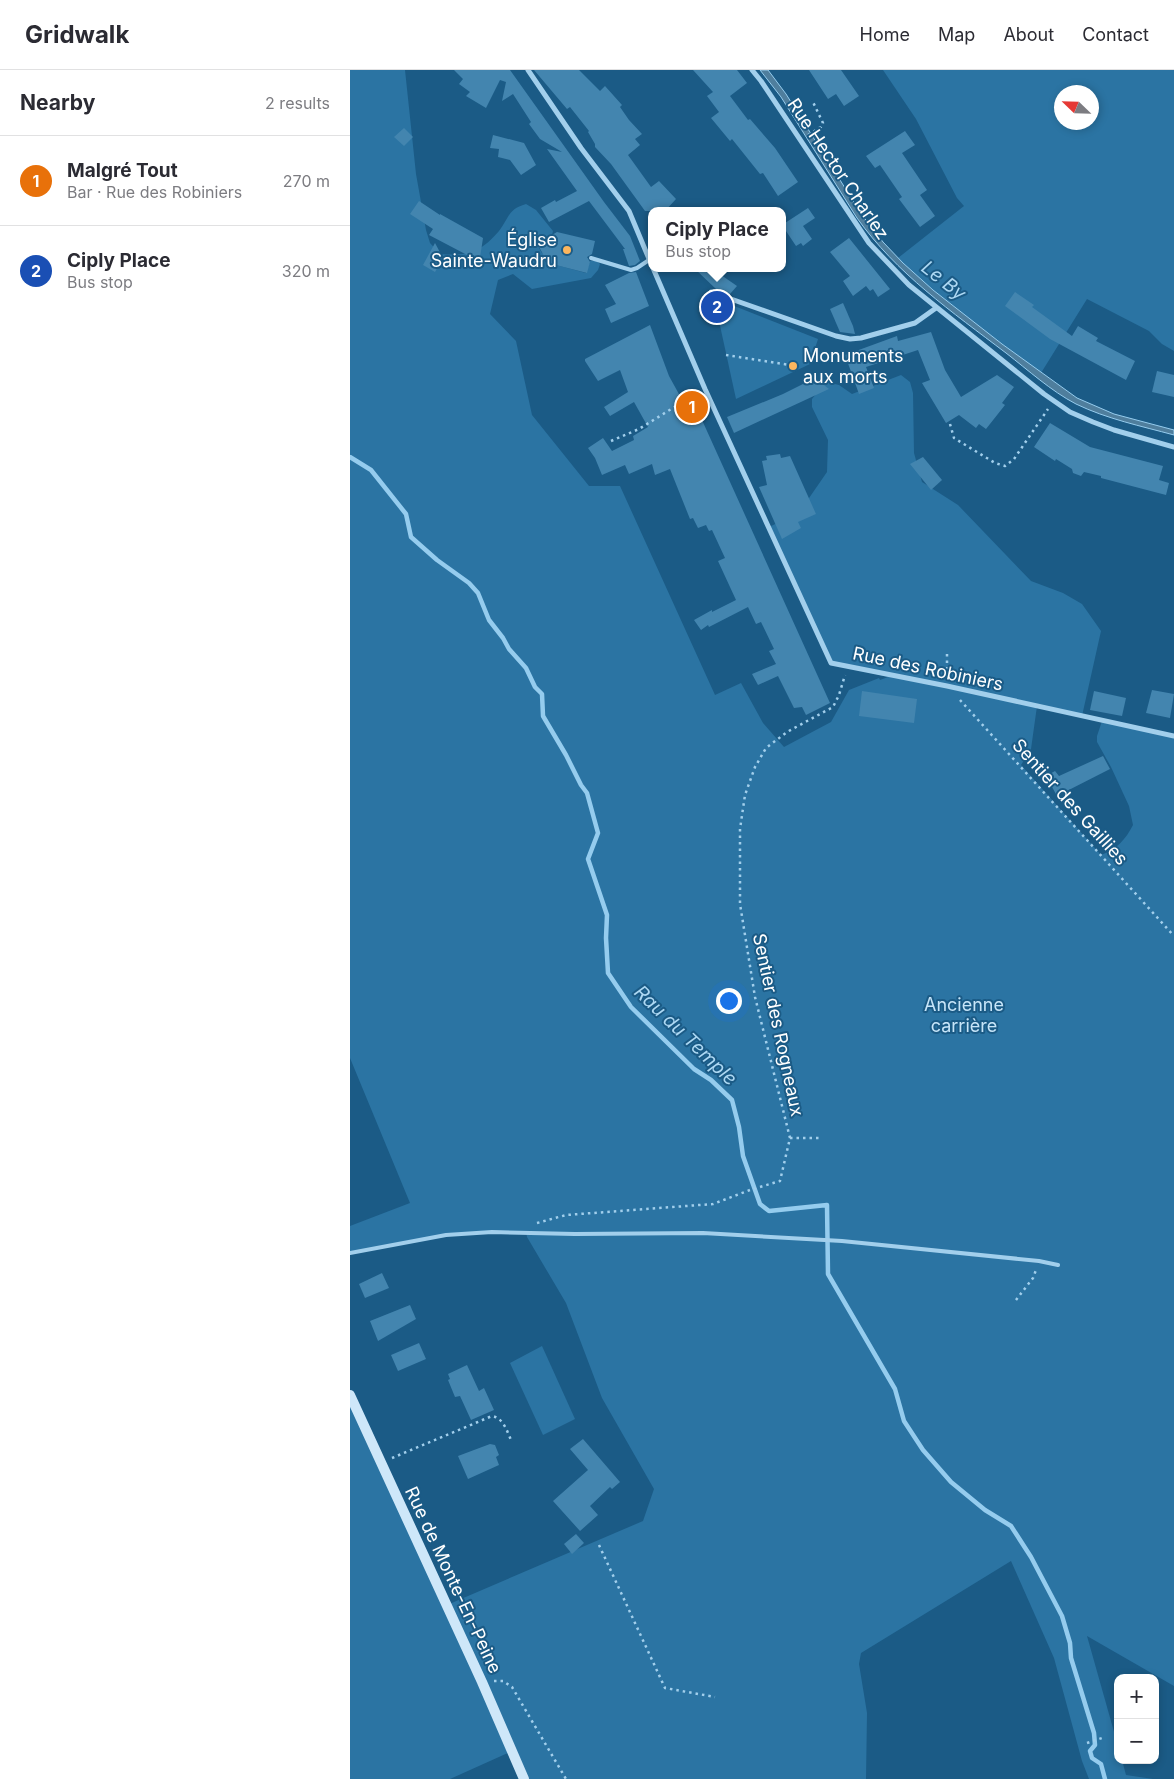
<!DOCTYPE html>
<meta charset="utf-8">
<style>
:root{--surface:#fff;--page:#f7f7f7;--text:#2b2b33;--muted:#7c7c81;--line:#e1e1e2;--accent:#8a6a46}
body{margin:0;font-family:Inter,sans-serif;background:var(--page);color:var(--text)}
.controls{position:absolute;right:15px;bottom:15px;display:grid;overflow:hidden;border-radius:10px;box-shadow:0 2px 8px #0003}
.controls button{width:45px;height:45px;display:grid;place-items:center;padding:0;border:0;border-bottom:1px solid var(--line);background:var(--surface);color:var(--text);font:25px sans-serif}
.compass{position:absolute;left:704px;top:15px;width:45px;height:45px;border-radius:50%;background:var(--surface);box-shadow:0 2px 8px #0003;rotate:293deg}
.you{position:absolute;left:378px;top:930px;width:18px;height:18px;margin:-12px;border:4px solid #fff;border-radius:50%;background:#1a73e8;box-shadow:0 0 0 8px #1a73e833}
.badge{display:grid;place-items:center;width:32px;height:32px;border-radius:50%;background:var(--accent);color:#fff;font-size:16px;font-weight:700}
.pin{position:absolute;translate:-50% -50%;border:2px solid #fff;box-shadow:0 1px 5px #0006}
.popup{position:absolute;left:298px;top:137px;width:138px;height:65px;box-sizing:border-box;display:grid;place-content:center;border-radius:10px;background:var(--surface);filter:drop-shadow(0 1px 4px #0005);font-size:16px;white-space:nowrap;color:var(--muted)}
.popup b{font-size:19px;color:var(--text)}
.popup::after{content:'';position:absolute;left:50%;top:100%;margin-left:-10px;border:10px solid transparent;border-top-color:var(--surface)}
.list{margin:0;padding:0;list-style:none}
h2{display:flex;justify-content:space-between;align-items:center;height:65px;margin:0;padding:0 20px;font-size:21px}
h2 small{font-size:16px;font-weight:400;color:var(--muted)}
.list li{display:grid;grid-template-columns:32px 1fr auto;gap:15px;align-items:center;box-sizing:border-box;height:90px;padding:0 20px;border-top:1px solid var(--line)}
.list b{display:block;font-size:19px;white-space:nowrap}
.list p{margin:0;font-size:16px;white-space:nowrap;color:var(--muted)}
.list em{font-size:16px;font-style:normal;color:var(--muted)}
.map{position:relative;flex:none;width:824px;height:1709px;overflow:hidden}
header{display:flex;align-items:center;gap:30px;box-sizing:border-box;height:70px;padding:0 25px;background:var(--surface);border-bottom:1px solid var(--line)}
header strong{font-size:24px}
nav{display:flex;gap:28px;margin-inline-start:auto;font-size:18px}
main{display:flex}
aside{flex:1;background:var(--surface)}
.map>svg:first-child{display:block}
.green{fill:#2b74a3;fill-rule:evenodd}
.water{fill:#4f7e9d;stroke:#95ccee}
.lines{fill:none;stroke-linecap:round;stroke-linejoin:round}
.stream{stroke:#95ccee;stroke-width:4.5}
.building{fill:#4385af}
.path{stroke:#a2cfec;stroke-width:2.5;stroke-dasharray:2.5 4;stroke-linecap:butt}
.service{stroke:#a2cfec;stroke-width:4}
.minor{stroke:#a2cfec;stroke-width:5}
.secondary{stroke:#cee7f9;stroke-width:10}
.poi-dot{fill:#fdb65e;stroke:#1b5b86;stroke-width:2}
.labels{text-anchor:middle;stroke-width:4;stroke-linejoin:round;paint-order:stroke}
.street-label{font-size:18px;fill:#fff;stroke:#1b5b86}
.poi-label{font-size:18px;fill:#fff;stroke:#1b5b86;text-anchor:end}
.park-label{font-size:18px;fill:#c7e5f9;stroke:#1b5b86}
.water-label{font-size:19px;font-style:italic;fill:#add8f3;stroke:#1b5b86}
</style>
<header>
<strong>Gridwalk</strong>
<nav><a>Home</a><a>Map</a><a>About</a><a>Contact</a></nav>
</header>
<main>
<aside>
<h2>Nearby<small>2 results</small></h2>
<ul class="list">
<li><span class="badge" style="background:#e8710a">1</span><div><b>Malgré Tout</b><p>Bar · Rue des Robiniers</p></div><em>270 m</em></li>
<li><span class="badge" style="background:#1a4fb4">2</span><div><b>Ciply Place</b><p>Bus stop</p></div><em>320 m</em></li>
</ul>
</aside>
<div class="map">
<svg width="824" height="1709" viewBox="0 0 824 1709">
<rect width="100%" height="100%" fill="#1b5b86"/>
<g class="green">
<path d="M0 0H55L66 104 76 160 80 173 90 184C118 186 130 183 149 161 159 148 158 139 176 134L186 140 203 161 201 169 196 168 190 172 189 178 192 183 197 184 195 192 236 203 240 191H247L250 194 248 200 241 208 182 219 163 204 148 210 140 244 166 271 182 345 239 416H270L365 625 391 613 413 653 434 677 481 652 499 620 529 608 530 610 538 607 481 593 419 457 438 448 457 431 477 402 478 370 462 337V329L476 312 489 315 502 324 551 305 560 312 563 323 564 383 572 412 608 435 681 511 713 523 732 534 751 561 732 646 687 636 681 679 671 695 751 785C766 780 776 769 783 755L779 736 761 697 747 672V666L752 651 824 666V1616L737 1566 768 1676V1690H772L776 1705 803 1709H739L732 1691 704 1588 661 1491 511 1583 509 1594 517 1643 516 1709H174L162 1681 100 1709H0V1335L97 1535 293 1451 304 1419 252 1328 216 1233 177 1167 176 1162 96 1165 0 1183V1156L60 1133 0 988Z"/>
<path d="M533 0H824V281L812 274 799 261 737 229 691 303C643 267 589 230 548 188L614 136 607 128 566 49ZM712 22H742V52H712Z"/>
<path d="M364 228 468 269 460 294 386 329Z"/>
<path d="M192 1276 225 1349 193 1365 160 1293Z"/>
</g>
<path class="water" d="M410 0H418L436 24 512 145 533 172 553 193 583 220 652 274 727 328 764 344 824 360V365C791 356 757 349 726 334 701 321 678 300 656 283 602 242 546 203 507 148L431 27Z"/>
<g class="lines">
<path class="stream" d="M0 387 21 400 56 444 61 467 87 490 119 513 128 523 139 550 153 568 159 579 176 598 185 617 192 624 193 646 216 685 231 715 237 723 248 763 238 789 257 845 256 868 258 903 281 937 344 999 361 1010 382 1030 389 1057 393 1086 410 1134 419 1141 477 1135 478 1204 545 1319 554 1351 573 1380 601 1412 635 1440 661 1456 681 1487 712 1546 720 1573 721 1588 744 1663 745 1675 740 1681 742 1688 751 1694 755 1709"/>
</g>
<g class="building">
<path d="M104 0H160L254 132 280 166 290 191 285 195 279 196 273 179H275L239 131 199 152 191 138 205 130 206 132 227 121 197 79 212 82 190 69 179 54 181 52 163 24 152 31 156 12 150 10 136 38 116 26 120 22 109 14 113 9Z"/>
<path d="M184 0H229L250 21 255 16 272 35 270 37 279 50 292 64 285 69 290 75 278 85 301 117 309 111 326 129 315 141H295L261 94 245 77V74L238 62 239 61 220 37 217 39Z"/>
<path d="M343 0H387L397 13 380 26 398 50 400 49 425 78 448 112 428 126 413 103 410 104 382 69 380 71 361 48 369 42 357 26 363 22Z"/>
<path d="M459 0H491L509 26 494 36 486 24 478 29Z"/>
<path d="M54 58 63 67 54 76 44 67Z"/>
<path d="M555 61 565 75 552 83 577 120 570 125 585 146 570 157 549 129 552 127 530 95 525 98 516 86Z"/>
<path d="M143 65 174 73 186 95 171 105 160 90 148 87 149 79 140 78Z"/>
<path d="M69 131 90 145V144L133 168 130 188 119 186 79 165 83 159 60 144Z"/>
<path d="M458 138 465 148 453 156 462 169 453 176 451 173 446 176 432 155Z"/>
<path d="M207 162 245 171 242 184 237 187 240 192 237 203 198 193 189 177 190 172Z"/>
<path d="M499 168 540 219 528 227 523 219 520 221 516 216 503 226 493 211 500 206 480 182Z"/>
<path d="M85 173 93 188 85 202 73 195Z"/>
<path d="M344 198H361L387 216 380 224 366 219Z"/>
<path d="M286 202 299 236 261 253 255 239 266 234 255 215 279 203Z"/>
<path d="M665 222 684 235 682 237 722 266 728 256 748 268 746 271 785 291 776 310 700 269 655 236Z"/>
<path d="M493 233 503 256 505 264 490 262 480 239Z"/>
<path d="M300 255 319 306 335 335 341 331 352 350 480 633 456 645 452 637 444 638 428 606 408 615 402 604 426 594 419 581 424 579 411 552 406 554 398 537 359 557 358 555 351 560 344 550 362 540V542L386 530 368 491 375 488 362 460 359 461 356 455 348 458 343 448 340 449 320 399 305 405 302 394 279 404 275 395 252 405 245 388 238 378 253 368 262 381 284 370 283 366 298 357 284 332 260 346 254 337 278 322 270 300 248 311 235 291V289Z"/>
<path d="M581 262 595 300 611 327 647 305 664 317 652 333 655 335 636 359 629 354 626 358 609 345 596 353 572 313 580 310 568 280 516 297 524 318 509 324 495 285 547 266 548 271Z"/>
<path d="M807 301 824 305V327L802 322Z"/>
<path d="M465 308 479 319 384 363 377 347 433 324Z"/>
<path d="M700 353 740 377 813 396 809 410 819 413 816 425 751 408V406L734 402 731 406 723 403 722 399 706 389 705 391 684 377Z"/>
<path d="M430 384 431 388 440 386 466 444 448 452 451 458 432 469 409 417 417 415 412 391 417 390 416 386Z"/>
<path d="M573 387 592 410 581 420 560 394Z"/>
<path d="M802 620 824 624 820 648 796 643Z"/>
<path d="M512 621 567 629 564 653 509 646Z"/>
<path d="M744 621 776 628 772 646 740 640Z"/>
<path d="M753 686 760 699 707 726 696 706 705 701 709 706Z"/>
<path d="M32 1203 39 1218 15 1228 9 1214Z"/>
<path d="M60 1235 66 1249 28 1271 20 1251Z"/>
<path d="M69 1273 76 1289 48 1301 41 1285Z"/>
<path d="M117 1295 129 1321 134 1318 144 1340 121 1350 110 1326 105 1327 98 1310 100 1309 98 1304Z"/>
<path d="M233 1369 270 1412 262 1419 260 1417 240 1436 248 1445 230 1461 203 1431 238 1400 220 1379Z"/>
<path d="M140 1374 145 1375 149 1385 146 1387 149 1395 118 1409 108 1386Z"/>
<path d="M226 1464 234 1473 222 1484 214 1474Z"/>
</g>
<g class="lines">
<g class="path">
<path d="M458 65 471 57 473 53 463 32"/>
<path d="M376 285 440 295"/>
<path d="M600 354 604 368 645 393 655 396 664 389 698 339"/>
<path d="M261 371 289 359 347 323"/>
<path d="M597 584V607"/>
<path d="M610 630 824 866"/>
<path d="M440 1068H470"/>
<path d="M187 1153 216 1145 363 1134 400 1120 430 1111 440 1068 405 927 390 834V759L395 725 405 697 416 678 437 662 483 637 489 625 495 605"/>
<path d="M666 1230 683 1208 686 1200"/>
<path d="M42 1388 142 1346C154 1348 157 1362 162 1372"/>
<path d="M249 1475 315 1618 365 1627"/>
<path d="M144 1611H153L162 1617 216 1709"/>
<path d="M737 1673 752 1668"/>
</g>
<g class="service">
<path d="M241 188 281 200 287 198 299 190"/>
<path d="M0 1183 96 1165 142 1162 225 1164 353 1163 492 1171 689 1191 708 1195"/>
</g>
<g class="minor">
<path d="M178 0 231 78 279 141 302 196"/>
<path d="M402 0 411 11 519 173 559 215 694 324 720 342 743 352 764 360 824 377"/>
<path d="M303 198 355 319 481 593 597 616 824 666"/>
<path d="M361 222 486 266 500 269 511 268 565 253 586 238"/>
</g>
<path class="secondary" d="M0 1325 132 1612 174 1709"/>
</g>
<g class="poi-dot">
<circle cx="217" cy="180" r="5"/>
<circle cx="443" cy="296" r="5"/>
</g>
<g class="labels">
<g class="street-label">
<text transform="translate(488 99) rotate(56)" y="6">Rue Hector Charlez</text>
<text transform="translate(578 599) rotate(12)" y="6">Rue des Robiniers</text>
<text transform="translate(720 732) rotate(48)" y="6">Sentier des Gaillies</text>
<text transform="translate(428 955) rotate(78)" y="6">Sentier des Rogneaux</text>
<text transform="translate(103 1510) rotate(65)" y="6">Rue de Monte-En-Peine</text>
</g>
<g class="poi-label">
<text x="207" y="176">Église<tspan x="207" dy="21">Sainte-Waudru</tspan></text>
<text x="453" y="292" text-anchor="start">Monuments<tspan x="453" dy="21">aux morts</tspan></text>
</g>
<g class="park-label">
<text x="614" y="941">Ancienne<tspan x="614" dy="21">carrière</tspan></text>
</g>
<g class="water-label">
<text transform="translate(594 210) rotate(38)" y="7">Le By</text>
<text transform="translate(336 965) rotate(44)" y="7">Rau du Temple</text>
</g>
</g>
</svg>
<div class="controls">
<button>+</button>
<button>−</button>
</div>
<svg class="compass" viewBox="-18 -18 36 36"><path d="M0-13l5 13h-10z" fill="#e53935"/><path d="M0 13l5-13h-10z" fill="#7c7c81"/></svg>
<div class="you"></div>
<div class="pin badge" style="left:342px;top:337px;background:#e8710a">1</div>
<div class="pin badge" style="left:367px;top:237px;background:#1a4fb4">2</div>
<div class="popup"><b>Ciply Place</b>Bus stop</div>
</div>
</main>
